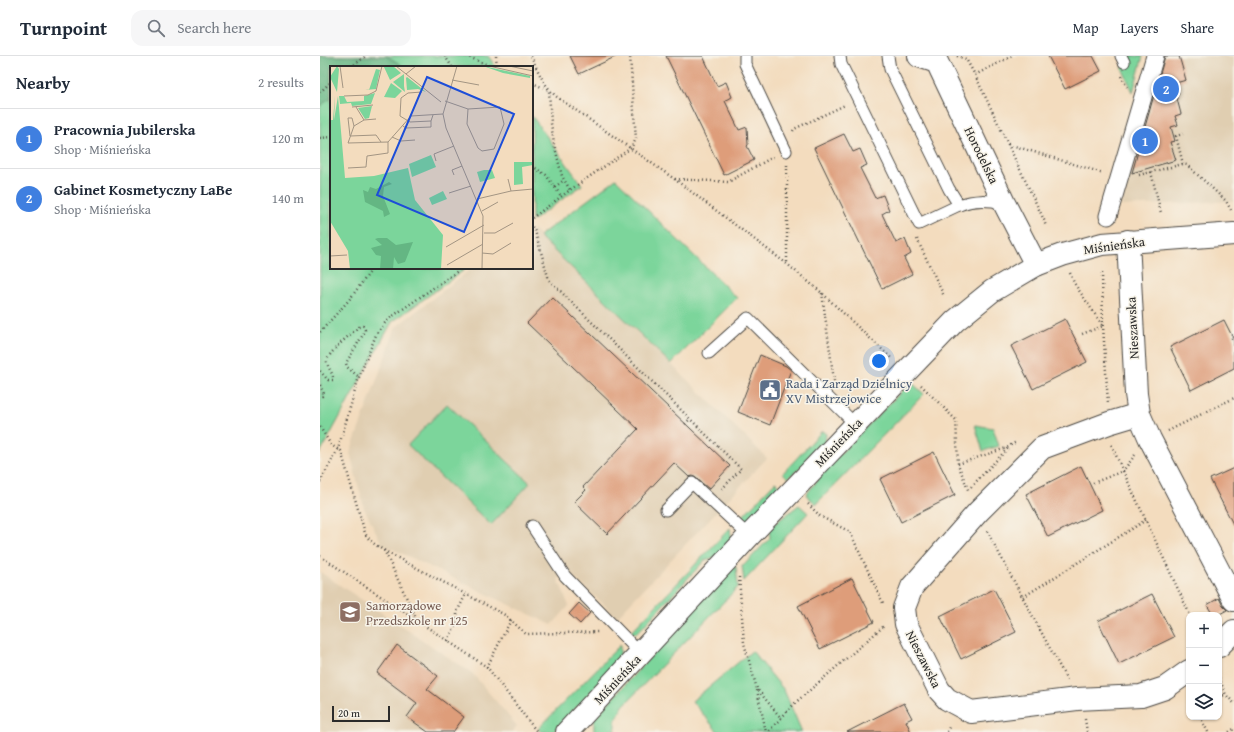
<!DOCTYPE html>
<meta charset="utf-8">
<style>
:root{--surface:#fff;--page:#f6f6f7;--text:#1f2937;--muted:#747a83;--line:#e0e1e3;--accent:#d1495b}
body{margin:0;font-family:"Gentium Book Plus",serif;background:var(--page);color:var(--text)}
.controls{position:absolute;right:12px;bottom:12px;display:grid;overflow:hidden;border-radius:8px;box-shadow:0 1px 3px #0004}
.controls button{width:36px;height:36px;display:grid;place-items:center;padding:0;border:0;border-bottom:1px solid var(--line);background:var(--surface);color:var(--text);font:20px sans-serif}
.scale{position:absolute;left:12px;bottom:10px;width:58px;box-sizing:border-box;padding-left:4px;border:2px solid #2b2b2b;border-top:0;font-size:11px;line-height:14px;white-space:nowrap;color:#2b2b2b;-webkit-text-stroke:3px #f7f3e8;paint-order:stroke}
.you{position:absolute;left:559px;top:305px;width:14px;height:14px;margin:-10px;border:3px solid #fff;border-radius:50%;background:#1a73e8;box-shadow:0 0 0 6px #1a73e833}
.badge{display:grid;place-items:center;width:26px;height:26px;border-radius:50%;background:var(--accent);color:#fff;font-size:13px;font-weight:700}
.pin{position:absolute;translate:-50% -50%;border:2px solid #fff;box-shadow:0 1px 4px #0006}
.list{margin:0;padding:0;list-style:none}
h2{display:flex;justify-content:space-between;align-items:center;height:52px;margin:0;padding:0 16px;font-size:17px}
h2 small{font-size:13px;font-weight:400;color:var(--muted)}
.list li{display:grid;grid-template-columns:26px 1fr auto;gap:12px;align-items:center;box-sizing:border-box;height:60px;padding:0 16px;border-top:1px solid var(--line)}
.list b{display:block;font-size:15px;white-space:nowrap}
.list p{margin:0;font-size:13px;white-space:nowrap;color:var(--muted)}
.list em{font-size:13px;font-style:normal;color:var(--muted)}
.icon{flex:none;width:22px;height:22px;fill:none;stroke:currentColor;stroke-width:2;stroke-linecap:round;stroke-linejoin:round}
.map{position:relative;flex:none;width:914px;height:676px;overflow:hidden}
header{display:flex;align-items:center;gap:24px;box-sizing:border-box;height:56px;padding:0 20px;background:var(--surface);border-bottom:1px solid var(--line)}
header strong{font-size:19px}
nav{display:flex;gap:22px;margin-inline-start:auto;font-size:14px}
.search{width:280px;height:36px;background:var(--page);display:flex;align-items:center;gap:10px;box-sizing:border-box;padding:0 14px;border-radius:12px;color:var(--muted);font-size:15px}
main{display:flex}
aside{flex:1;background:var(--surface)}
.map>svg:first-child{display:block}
.built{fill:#e0ceb1}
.green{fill:#7bd59b;stroke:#538063}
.forest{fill:#64b683;stroke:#487057}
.building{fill:#de9d7a}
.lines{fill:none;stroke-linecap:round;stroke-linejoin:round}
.service-casing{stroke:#494641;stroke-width:13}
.pedestrian-casing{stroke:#494641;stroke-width:19}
.minor-casing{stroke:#494641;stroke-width:24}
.path{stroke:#494641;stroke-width:2.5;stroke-dasharray:1 3;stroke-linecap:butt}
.service{stroke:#fff;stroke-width:11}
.pedestrian{stroke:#fff;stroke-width:17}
.minor{stroke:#fff;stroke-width:22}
.labels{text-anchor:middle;stroke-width:3;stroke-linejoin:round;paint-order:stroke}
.street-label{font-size:13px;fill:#2b2b2b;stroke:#f7f3e8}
.service-label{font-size:13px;fill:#4e5e75;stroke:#f7f3e8;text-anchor:start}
.education-label{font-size:13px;fill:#785e54;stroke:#f7f3e8;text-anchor:start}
.inset-road{fill:none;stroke:#a39583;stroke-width:1}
.view{fill:#1d4ed8;fill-opacity:0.15;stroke:#1d4ed8;stroke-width:2}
.inset-edge{fill:none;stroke:#2b2b2b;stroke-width:2}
</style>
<header>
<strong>Turnpoint</strong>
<div class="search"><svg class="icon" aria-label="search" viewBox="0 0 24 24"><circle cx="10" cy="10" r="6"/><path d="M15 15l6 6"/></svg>Search here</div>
<nav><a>Map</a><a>Layers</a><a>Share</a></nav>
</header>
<main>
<aside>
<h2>Nearby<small>2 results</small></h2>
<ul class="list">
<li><span class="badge" style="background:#3f7fe0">1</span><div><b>Pracownia Jubilerska</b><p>Shop · Miśnieńska</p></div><em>120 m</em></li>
<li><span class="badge" style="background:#3f7fe0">2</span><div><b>Gabinet Kosmetyczny LaBe</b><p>Shop · Miśnieńska</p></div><em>140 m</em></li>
</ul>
</aside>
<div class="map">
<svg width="914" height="676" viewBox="0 0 914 676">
<rect width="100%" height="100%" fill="#f7f3e8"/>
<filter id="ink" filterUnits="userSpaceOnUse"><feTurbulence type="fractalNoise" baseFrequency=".025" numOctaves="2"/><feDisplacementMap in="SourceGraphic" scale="8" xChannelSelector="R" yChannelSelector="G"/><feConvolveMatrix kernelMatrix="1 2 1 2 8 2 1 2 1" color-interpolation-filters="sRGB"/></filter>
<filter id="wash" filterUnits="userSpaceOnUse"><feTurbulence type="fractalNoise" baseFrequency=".012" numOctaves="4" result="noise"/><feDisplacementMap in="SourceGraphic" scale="16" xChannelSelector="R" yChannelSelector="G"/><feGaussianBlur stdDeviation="0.9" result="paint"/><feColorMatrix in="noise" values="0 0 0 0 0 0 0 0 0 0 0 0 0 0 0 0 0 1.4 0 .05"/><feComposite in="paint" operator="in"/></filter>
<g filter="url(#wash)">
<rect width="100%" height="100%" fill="#f3dcbe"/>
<g class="built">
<path d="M843 0H914V145L801 150Z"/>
<path d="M212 172 447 402 297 561 251 518 238 523 249 550 232 569 62 488 44 452 30 397 76 271 152 212H212Z"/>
<path d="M0 516 152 617 197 670 192 676H4L0 673Z"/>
</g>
<g class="green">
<path d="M0 0H168L176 11H11V212H147L72 266 0 397Z"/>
<path d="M808 0H823L813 36 802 12 809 9Z"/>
<path d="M212 60 262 129 212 165Z"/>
<path d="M296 123 417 242 351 308 219 180Z"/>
<path d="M591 326 604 338 496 448 486 439 509 409Z"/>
<path d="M127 348 210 427 171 469 88 389Z"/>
<path d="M655 369 673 372 679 390 663 395Z"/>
<path d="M502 375 506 378 505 389 496 398 468 422 463 417Z"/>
<path d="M455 426 460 430 441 457 430 466 426 465 420 463Z"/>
<path d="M479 449 488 457 424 525 422 510 424 509 450 482 449 472Z"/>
<path d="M410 472C414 494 403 499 385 504L317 577H310Z"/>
<path d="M416 511 418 531 303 650 295 665V676H274V663L411 512Z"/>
<path d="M300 589V600L295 611 233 676H221L218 673Z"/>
<path d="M432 595 464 634 482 676H398L372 645Z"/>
</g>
<path class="forest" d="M0 0H66L75 5 84 11H11V42L0 50Z"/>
<g id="blocks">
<g class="building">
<path d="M250 0H297L259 18Z"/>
<path d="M346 0H383L397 30 406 26 412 41 405 45 419 74 427 71 428 89 427 90 434 104 404 119Z"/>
<path d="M728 0H773L781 15 745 33Z"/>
<path d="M845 0H859L866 24 856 27 859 38 856 39 861 58 855 60 858 69 851 71 855 85 850 86 856 104 812 117Z"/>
<path d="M524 78 533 96 540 93 547 109 540 112 555 142 563 139 569 154 562 158 576 187 585 183 591 198 584 202 592 218 562 233 494 92Z"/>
<path d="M232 241 410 410 389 433 376 422 373 420 369 421 354 407 287 478 254 446 266 434 263 431 318 373 207 267Z"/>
<path d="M745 263 767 306 713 333 691 290Z"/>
<path d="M904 264 914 284V312L871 334 850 291Z"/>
<path d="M440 299 466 310 471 314 450 369 418 356Z"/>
<path d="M614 396 635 439 581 466 560 423Z"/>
<path d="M761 410 782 454 728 481 706 438Z"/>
<path d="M914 412V470L890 423Z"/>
<path d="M532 522 554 566 500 593 478 550Z"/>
<path d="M674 533 696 576 641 603 620 560Z"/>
<path d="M832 538 854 581 799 608 778 565Z"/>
<path d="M899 542 903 550 907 554 898 559H893L887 549Z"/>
<path d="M259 547 270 557 260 568 249 558Z"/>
<path d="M77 589 118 620 107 633 144 661 133 676H108L87 661 97 647 57 617Z"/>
<path d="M584 647 592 662 586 665 591 676H527Z"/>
</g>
</g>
</g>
<g filter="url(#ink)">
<use href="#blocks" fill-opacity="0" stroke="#494641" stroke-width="1"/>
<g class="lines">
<g class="service-casing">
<g id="service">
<path d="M425 0V8L466 95"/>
<path d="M520 0 521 8 599 168 639 149"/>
<path d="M568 0 570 13 629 133 639 149C655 143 668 144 684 147"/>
<path d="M801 0 804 6"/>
<path d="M389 297 428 262 536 369"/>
<path d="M346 454 372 427 429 480"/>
<path d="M212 470 245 520 320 597"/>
</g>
</g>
<g class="pedestrian-casing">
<path id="pedestrian" d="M788 160 835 0"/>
</g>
<g class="minor-casing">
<g id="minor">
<path d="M599 0 617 6 684 147 716 209"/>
<path d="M808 185 816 338 819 358 830 383 914 544"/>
<path d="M819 358 789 367 722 392 658 456 592 531 584 552 586 568 619 634 627 643 651 656 757 643 821 640 845 632 869 615"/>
<path d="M899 590 914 575"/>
<path d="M247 676 429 480 587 315 635 265 672 235 716 209 742 199 782 188 914 178"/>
</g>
</g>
<g class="path">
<path d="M125 0 132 11"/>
<path d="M146 0 173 11"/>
<path d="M176 0 177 11"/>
<path d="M211 0C218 15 224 30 237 41L353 122 467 208 502 237 571 302"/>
<path d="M637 0 646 3 655 19 724 164 726 171"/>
<path d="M31 11 46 0"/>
<path d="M655 19 692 0"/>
<path d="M801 20 807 31"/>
<path d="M212 27 229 34 231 67 234 88 242 120 250 134"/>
<path d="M0 36 11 26"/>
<path d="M473 75 474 73 525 49"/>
<path d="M0 82 11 81"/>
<path d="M688 88 783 117"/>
<path d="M863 108 856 80 863 78"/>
<path d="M467 109V208"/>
<path d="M212 110 226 119 241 140"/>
<path d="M831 116 841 157"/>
<path d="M819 119 863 108 867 109 906 145 911 154"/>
<path d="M355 123 408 126 453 101"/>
<path d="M235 131 244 124"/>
<path d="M212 162 250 134 311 92 316 83 310 0"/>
<path d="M212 171 215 175 229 224 421 413 401 434"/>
<path d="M597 183 624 240"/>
<path d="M750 217 754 227 783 270 762 278"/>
<path d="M782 217 783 270 788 347"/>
<path d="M502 237 514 325"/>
<path d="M0 276 29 244 53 212"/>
<path d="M911 283 914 282"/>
<path d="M0 315 8 324H13C14 318 8 313 7 306 6 298 32 277 39 271L43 270 45 274 44 277 26 307 27 311 39 321"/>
<path d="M0 329 4 338 2 340 0 339"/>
<path d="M601 329 636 364 638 408 649 436"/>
<path d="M365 368 370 363"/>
<path d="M0 371 11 389 21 395 45 477C49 485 56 489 63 494L185 559 206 578 279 576"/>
<path d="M848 375 914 342"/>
<path d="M815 399 803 415 870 559"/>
<path d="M638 408 689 391 692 388 697 386"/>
<path d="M0 426 18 393 39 321 56 279 65 267 70 262 142 212"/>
<path d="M773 427 803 415 791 388"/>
<path d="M651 431 689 391"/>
<path d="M488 448 500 460 530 476 563 547"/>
<path d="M667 475 747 624"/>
<path d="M64 494 97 564"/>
<path d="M0 500 167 611"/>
<path d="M419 521 424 587 437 633 461 662 448 676"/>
<path d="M703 541 826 464"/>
<path d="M191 564 167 611 217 676"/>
<path d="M128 585 137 565V556L146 538"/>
<path d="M899 622 906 639 914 647"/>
<path d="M437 634 446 676"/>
<path d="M899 640 906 639"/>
<path d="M880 661 888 676"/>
<path d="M461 662 475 647 565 569"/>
<path d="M765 663 767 676"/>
<path d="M627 676 630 669"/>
<path d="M909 676 914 673"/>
</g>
<use href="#service" class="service"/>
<use href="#pedestrian" class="pedestrian"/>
<use href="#minor" class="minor"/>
</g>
</g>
<defs>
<g id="civic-square" transform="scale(1.15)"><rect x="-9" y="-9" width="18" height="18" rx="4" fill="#5c6f8a" stroke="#f7f3e8"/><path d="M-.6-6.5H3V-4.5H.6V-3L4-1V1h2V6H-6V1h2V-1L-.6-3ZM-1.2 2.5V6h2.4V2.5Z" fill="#fff"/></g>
<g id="school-square" transform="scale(1.15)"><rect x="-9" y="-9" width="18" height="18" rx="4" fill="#8d6e63" stroke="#f7f3e8"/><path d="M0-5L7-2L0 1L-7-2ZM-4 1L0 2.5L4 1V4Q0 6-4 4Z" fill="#fff"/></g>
</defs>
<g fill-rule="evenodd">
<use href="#civic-square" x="450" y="334"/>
<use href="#school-square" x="30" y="556"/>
</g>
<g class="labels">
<g class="street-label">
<text transform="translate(662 99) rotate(64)" y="5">Horodelska</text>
<text transform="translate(794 189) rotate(-8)" y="5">Miśnieńska</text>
<text transform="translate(812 272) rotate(-93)" y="5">Nieszawska</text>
<text transform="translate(518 386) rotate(-46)" y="5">Miśnieńska</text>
<text transform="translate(604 603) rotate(63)" y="5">Nieszawska</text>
<text transform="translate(297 623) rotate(-47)" y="5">Miśnieńska</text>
</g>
<g class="service-label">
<text x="466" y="332">Rada i Zarząd Dzielnicy<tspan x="466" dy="15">XV Mistrzejowice</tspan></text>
</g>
<g class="education-label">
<text x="46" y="554">Samorządowe<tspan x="46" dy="15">Przedszkole nr 125</tspan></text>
</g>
</g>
<g transform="translate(10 10)">
<rect width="203" height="203" fill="#f3dcbe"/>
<path d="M7 0 9 3 7 26 0 11ZM63 0 71 7 60 14 54 1ZM153 0 200 10V12L173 7ZM46 3 50 4 46 23 35 24H39ZM74 8V20L75 26 63 16ZM76 12 77 11 96 26 88 23 77 24ZM61 17 72 25 65 32 54 31ZM45 27 41 38 22 40 21 37 10 38 9 30H14L17 36 34 35V30ZM5 30 4 54 8 30 15 112 44 110 78 102 85 134 113 169 111 203H20L18 185 0 155V54H3ZM42 40 39 52 35 53 28 42ZM101 89 106 101 82 111 79 98ZM184 96H203V99L192 101 193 118 184 119ZM154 104H162L165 112 150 116 147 106ZM113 125 117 133 102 139 99 132Z" fill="#7bd59b"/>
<path d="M59 116 62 118 54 121 53 130 60 148 54 151 53 145 35 136 33 124 38 126 40 121 46 123ZM48 172H57L66 179 83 176 75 196 68 198 64 191 63 203H50L51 190 46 189 41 182 52 179 45 173Z" fill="#64b683"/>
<path class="inset-road" d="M10 0 13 22M66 0 111 36M127 0 113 48 116 62 153 150 152 203M159 0 203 10M179 0 203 5M76 8 86 0M122 14 149 19M92 26 78 27 71 32 70 50 80 56 101 55 103 49M14 30 38 29 46 25 52 0M0 31V53M115 35 138 43 170 41 174 58 164 83 152 85 148 82 137 58 138 43M22 41 43 39M26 41 34 54M46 53 34 54 24 60 18 77 58 76 81 50 113 48M24 60 22 52H18L20 70 46 69 51 76M73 60 76 62 101 61V55M62 71 71 75 85 74M106 95 104 88 124 80M18 102 36 101 37 90 58 87V76M124 109 122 104 132 100M178 113 181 125M119 127 141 120M147 133 181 125 203 123M152 145 168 136M154 167H165L183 157M116 181 154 159M152 187 163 188 181 177M0 190 17 189M117 199 153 178"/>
<path class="view" d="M97 11 184 48 134 166 47 129Z"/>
<rect width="203" height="203" class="inset-edge"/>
</g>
</svg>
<div class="controls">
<button>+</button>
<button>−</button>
<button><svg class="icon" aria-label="layers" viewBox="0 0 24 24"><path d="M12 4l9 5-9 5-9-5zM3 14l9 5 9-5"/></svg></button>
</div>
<div class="scale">20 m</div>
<div class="you"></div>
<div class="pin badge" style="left:825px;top:85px;background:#3f7fe0">1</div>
<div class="pin badge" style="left:846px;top:33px;background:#3f7fe0">2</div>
</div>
</main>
